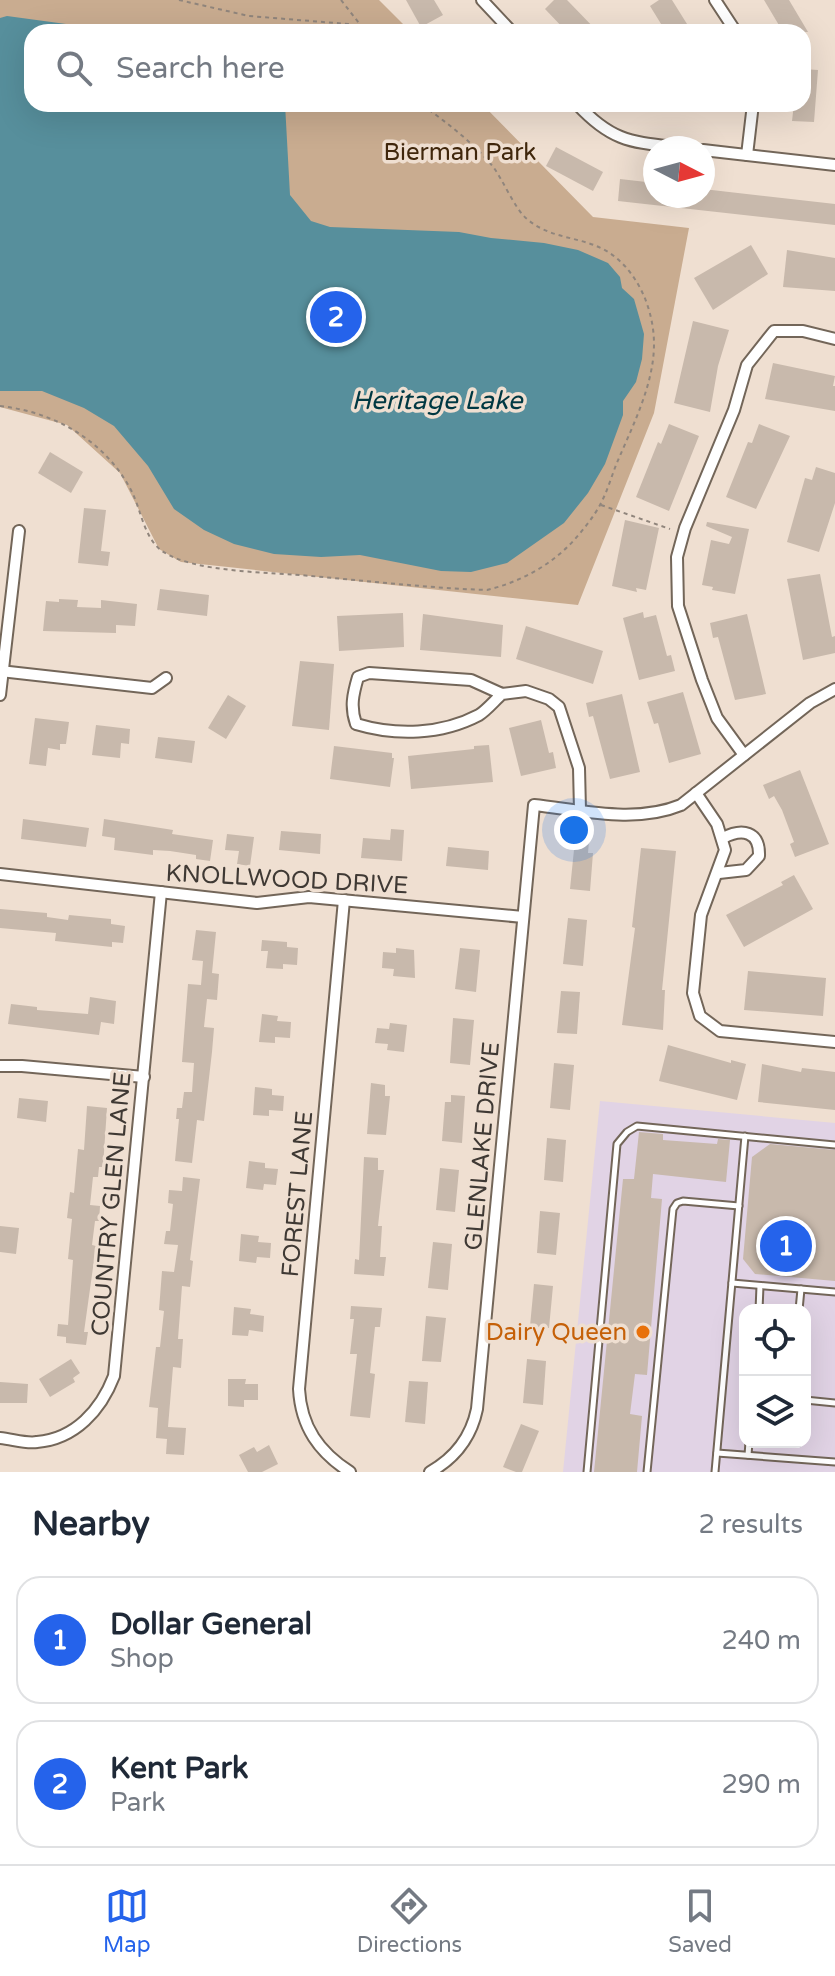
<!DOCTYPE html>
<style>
:root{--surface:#fff;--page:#f2f2f3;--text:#1f2937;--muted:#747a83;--line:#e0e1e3;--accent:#2563eb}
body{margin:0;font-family:"Varela Round",sans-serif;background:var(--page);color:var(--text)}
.controls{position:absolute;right:24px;bottom:24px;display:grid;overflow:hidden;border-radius:16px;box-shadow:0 8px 32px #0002}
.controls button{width:72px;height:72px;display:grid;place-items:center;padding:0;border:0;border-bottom:2px solid var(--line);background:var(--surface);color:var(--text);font:40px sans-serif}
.compass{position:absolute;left:643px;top:136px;width:72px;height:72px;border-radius:50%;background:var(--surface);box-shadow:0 8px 32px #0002;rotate:96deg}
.you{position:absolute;left:574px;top:830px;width:28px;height:28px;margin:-20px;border:6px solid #fff;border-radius:50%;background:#1a73e8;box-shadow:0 0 0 12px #1a73e833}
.badge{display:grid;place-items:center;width:52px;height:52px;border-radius:50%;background:var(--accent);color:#fff;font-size:26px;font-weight:700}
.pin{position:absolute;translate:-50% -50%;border:4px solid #fff;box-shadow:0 2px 8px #0006}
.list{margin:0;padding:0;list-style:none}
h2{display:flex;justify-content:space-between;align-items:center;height:104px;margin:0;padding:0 32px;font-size:34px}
h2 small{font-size:26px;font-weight:400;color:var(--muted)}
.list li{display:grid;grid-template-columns:52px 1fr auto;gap:24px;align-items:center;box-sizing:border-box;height:128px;margin:0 16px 16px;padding:0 16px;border:2px solid var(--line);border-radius:24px}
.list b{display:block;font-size:30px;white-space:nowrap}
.list p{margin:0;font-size:26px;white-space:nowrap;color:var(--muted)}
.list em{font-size:26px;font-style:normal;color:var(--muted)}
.icon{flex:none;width:44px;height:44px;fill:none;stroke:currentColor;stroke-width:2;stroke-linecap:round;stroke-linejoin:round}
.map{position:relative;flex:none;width:835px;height:1472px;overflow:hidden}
.search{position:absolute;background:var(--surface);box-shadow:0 8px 32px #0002;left:24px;right:24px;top:24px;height:88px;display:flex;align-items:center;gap:20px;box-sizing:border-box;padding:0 28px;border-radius:24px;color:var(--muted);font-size:30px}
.sheet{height:392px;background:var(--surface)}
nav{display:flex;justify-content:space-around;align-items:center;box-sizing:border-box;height:112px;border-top:2px solid var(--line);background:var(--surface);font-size:22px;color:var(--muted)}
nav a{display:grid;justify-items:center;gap:4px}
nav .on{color:var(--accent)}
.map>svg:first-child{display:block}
.commercial{fill:#e1d3e5;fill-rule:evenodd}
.green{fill:#c9ac90}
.water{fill:#578f9c}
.building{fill:#c8b9ac}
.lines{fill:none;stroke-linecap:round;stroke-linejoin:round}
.lane-casing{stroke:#736659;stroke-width:9}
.street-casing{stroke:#736659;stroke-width:14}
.path{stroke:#90857c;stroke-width:2;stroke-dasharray:4 4;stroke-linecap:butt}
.lane{stroke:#fff;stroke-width:5}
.street{stroke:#fff;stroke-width:10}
.food-dot{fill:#e8710a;stroke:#efdfd1;stroke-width:3}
.labels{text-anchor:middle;stroke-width:7;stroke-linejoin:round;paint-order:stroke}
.park-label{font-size:24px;fill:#40270c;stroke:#efdfd1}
.street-label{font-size:24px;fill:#3f3934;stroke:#efdfd1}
.food-label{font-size:24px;fill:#c56008;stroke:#efdfd1;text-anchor:end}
.water-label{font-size:26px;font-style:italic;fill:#003842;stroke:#efdfd1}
</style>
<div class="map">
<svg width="835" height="1472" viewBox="0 0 835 1472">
<rect width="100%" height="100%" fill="#efdfd1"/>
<path class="commercial" d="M600 1101 835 1123V1472H563ZM745 1310H805V1442H745Z"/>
<path class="green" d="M0 0H379L411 32H32V104H482L593 217 689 228 654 413 578 605 181 562 159 549 120 473 67 425 0 407Z"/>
<path class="water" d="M7 16 125 32H32V104H285L290 195 311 221 330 227 459 232 491 238 544 243 578 250 608 263 620 277 622 288 634 299 644 334 642 359 636 382 623 401V415L605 464 588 493 564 523 507 563 471 572 441 571 360 555 321 557 274 554 234 544 204 530 174 509 148 466 114 426 84 408 42 391H0V18Z"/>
<g class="building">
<path d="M406 0H434L443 15 421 27Z"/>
<path d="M554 0H567L598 32H567L545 9Z"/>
<path d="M659 0H672L692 32H666L650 6Z"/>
<path d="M764 0H789L808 32H783Z"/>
<path d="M803 69 818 70 814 122 792 121 794 104H803Z"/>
<path d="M556 147 603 172 593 191 546 166Z"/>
<path d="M620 179 655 183V196H703V189L835 204V225L618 201Z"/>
<path d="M751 245 768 274 713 310 694 278Z"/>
<path d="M787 250 835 258V291L783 287Z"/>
<path d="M693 321 729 330 718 366 710 412 674 403Z"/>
<path d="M773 363 835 376 833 386H835V411L765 399Z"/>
<path d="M669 424 699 436 669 511 636 497 658 442 661 444Z"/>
<path d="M759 424 790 436 756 509 726 497 748 442 752 443Z"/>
<path d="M50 452 83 472 71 493 38 473Z"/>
<path d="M816 467 835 473V503L819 552 787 542 805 478 812 480Z"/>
<path d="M84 508 106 510 101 551 110 552 108 566 78 563Z"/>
<path d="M625 520 659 528 646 590 636 588 637 592 612 586Z"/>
<path d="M707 522 749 529 735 594 712 590 713 587 702 585 711 540 729 544 732 537 706 526Z"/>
<path d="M820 574 832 637 835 636V653L803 660 787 579Z"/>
<path d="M160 589 209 595 207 616 157 610Z"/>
<path d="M59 599 78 600 77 607 101 608V600L137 604 135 626 116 625V633L43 631 46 601 59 602Z"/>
<path d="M643 612 644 618 656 615 667 656 671 655 675 671 639 680 623 618Z"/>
<path d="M403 613 404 647 339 651 337 616Z"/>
<path d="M423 614 503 625 501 657 420 650Z"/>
<path d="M747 614 766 694 735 700 718 637 713 638 710 623Z"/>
<path d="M526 626 603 651 593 684 516 659Z"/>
<path d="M300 661 334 664 329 730 292 726Z"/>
<path d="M683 692 701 754 669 763 658 723 654 724 647 702Z"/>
<path d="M622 694 640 772 610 779 593 716 589 717 586 703Z"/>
<path d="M228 695 246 706 226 739 208 728Z"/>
<path d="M35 718 69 722 66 744H60V750L48 748 46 766 29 764Z"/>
<path d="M541 720 549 753 553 752 556 768 521 776 509 728Z"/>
<path d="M96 725 130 729 129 744 121 743 120 758 92 755Z"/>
<path d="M158 737 195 741 192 763 155 758Z"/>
<path d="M489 745 493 782 411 789 408 756 474 749V746Z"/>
<path d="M334 746 392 753V758H394L390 787 330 779Z"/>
<path d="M800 770 829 844 795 857 790 844 794 842 782 810 774 796 769 799 763 785Z"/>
<path d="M23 819 89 828 86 847 21 839Z"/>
<path d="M104 819 173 830 172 834 213 840 210 861 196 859V855L170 851 153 850V855L114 850 115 838 102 836Z"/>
<path d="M391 829 404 830 402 861 361 858 363 838 390 840Z"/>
<path d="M281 831 321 834 320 854 279 850Z"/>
<path d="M227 834 254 837 250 866 237 864 239 851 225 850Z"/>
<path d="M575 840 589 841 588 853H593L590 891 570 889Z"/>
<path d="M448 847 489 851 488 870 446 866Z"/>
<path d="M641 848 676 851 662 990H665L663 1030 622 1025 635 928 632 927Z"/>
<path d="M794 875 813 909 744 947 726 915 783 885 781 882Z"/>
<path d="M0 909 47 913V917L68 920 69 915 111 919V924L125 926 123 943 112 942V947L55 941 56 933 0 928Z"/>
<path d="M568 918 587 920 583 966 563 964Z"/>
<path d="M196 930 216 932 212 973 219 974 217 1000 207 999 204 1027 214 1028 212 1052 204 1121 197 1120 192 1163 175 1161 179 1119H176L177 1108H182L184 1092H192L194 1063 182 1062 188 984 201 985 203 961 192 960Z"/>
<path d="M262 940 287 942V947L298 948 297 965 283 964V969L266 968 268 951H261Z"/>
<path d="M396 948 414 950 415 978 393 976 394 969 382 968 383 952 396 953Z"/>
<path d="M460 948 480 950 476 992 455 989Z"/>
<path d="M748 971 826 978 823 1016 744 1010Z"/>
<path d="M561 991 580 992 577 1034 557 1033Z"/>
<path d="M90 997 116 1001 114 1024 101 1022 99 1035 8 1024 11 1004 37 1007V1010L88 1014Z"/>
<path d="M262 1014 278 1016 277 1021 291 1022 290 1038 275 1037V1043L259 1042Z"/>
<path d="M453 1018 474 1020 470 1065 450 1063Z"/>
<path d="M390 1023 407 1025 404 1052 387 1050 388 1044 375 1043 377 1028 389 1029Z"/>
<path d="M668 1045 731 1063V1060L746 1064 737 1100 659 1081Z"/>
<path d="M554 1063 574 1065 570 1110 550 1108Z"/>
<path d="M762 1064 801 1072 802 1068 835 1072V1110L758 1102Z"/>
<path d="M371 1083 385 1085V1096H390L386 1135 367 1134Z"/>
<path d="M255 1087 272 1089V1095L284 1096 283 1111 269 1110V1116L253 1115Z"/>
<path d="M451 1095 465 1096 462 1143 442 1141 445 1102H451Z"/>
<path d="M19 1098 48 1101 46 1122 17 1118Z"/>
<path d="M87 1106 107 1108 103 1167H99L98 1177H93L90 1205 100 1206 99 1221H95L92 1245 96 1246 84 1332H88L86 1345 66 1343V1337L57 1336 58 1324 68 1325 73 1260 68 1259 72 1219 67 1218 70 1192 74 1193 78 1149 84 1150Z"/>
<path d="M639 1132 663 1134V1140L717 1144 718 1139 730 1140 726 1182 653 1174 651 1198 662 1199 647 1375 635 1374 630 1414 642 1416 637 1472H594L623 1179H634Z"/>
<path d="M547 1138 566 1140 563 1182 544 1180Z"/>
<path d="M770 1144 835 1150V1281L755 1274 743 1259 752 1157Z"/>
<path d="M364 1157 378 1158V1170H384L378 1226H382L380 1257H386L384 1276 354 1274 355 1259 359 1260Z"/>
<path d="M249 1161 265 1163V1168L278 1169 276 1185 264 1184 263 1190 246 1188Z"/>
<path d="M440 1168 459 1170 455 1212 436 1210Z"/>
<path d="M183 1177 200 1179 190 1260 193 1261 190 1287 182 1286 178 1339H183L181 1368 173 1367 168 1427 186 1428 184 1455 166 1454 167 1439 156 1438 158 1408 149 1407 156 1347H160L164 1311 159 1310 162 1271 174 1272 178 1245 164 1244 166 1231H170L173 1204 168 1203 169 1190 182 1191Z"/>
<path d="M540 1211 560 1213 556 1255 537 1253Z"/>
<path d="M0 1226 19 1228 16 1254 0 1252Z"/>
<path d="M241 1234 259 1236 258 1242 271 1243 270 1258 257 1257 256 1263 239 1261Z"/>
<path d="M433 1242 452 1244 448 1290 428 1288Z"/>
<path d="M534 1284 553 1286 549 1328 530 1326Z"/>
<path d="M351 1306 382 1308 380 1327H375L370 1373 375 1374 370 1418 350 1416 357 1354H350L354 1319H350Z"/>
<path d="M234 1307 251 1309 250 1314 264 1316 263 1332 249 1330 248 1336 232 1335Z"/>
<path d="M426 1316 446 1318 441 1362 422 1361Z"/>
<path d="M71 1359 80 1373 73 1378 75 1382 50 1397 39 1379Z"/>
<path d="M527 1359 546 1361 543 1405 523 1403Z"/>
<path d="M228 1379H246L245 1384H258V1400H244V1407L228 1406Z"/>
<path d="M409 1381 428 1382 425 1424 405 1422Z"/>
<path d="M0 1382 28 1384 27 1403H0Z"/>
<path d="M521 1424 539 1431 522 1472H516L503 1467Z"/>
<path d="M269 1445 278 1464 262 1472H248L239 1455 254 1447 257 1452Z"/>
</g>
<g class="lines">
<g class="lane-casing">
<g id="lane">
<path d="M732 1283 835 1292"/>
<path d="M759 1310 760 1286"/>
<path d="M799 1310 801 1289"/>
<path d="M805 1400 835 1403"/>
<path d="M717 1453 835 1462"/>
<path d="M748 1455 749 1442"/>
<path d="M587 1472 617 1144 627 1132 637 1126 835 1145"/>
<path d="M647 1472 673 1209 677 1203 683 1201 739 1206"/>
<path d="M715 1472 745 1136"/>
</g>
</g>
<g class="street-casing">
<g id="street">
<path d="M482 0 512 32"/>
<path d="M715 0 736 32"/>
<path d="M577 104C613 143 633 142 682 148"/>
<path d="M703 150 835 165"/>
<path d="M747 155 753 104"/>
<path d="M0 671 152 688 166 678"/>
<path d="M502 694C495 700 487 710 479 715 441 735 396 736 356 724 350 707 353 694 358 677L369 673 471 680 502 694 526 691 549 699 559 707 579 768 580 810"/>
<path d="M0 695 19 531"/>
<path d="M744 755 717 718 702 680 678 606 677 557 685 528 734 410 747 365 774 331H803L835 339"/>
<path d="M696 793 717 824 725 850 701 915 693 993 700 1016 720 1031 835 1042"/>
<path d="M719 873 746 870 759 856C760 831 742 828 723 838"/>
<path d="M0 874 257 903 309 897 523 917"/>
<path d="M344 900 299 1389C301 1427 319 1452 350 1472"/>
<path d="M0 1066H22L144 1077"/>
<path d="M0 1438C12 1439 26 1444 37 1442 75 1439 101 1410 114 1376L161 892"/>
<path d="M430 1472C455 1458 471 1438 477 1409L534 805C581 810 635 824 681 805L810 703 835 689"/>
</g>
</g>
<g class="path">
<path d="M179 0 249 16 348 24 363 28"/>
<path d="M341 0 366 32"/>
<path d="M0 406C55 412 106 441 132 492 141 510 144 538 162 551 194 573 271 572 311 576 369 581 428 588 487 590 520 582 552 565 575 539 584 529 594 516 600 505 607 492 611 478 616 465 632 427 654 385 654 344 654 320 646 294 632 275 600 230 560 247 527 219 515 209 504 182 494 168 475 144 446 122 421 104"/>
<path d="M601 505 670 529"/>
</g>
<use href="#lane" class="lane"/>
<use href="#street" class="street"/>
</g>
<circle class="food-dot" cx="643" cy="1332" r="8"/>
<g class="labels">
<g class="park-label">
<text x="460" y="160">Bierman Park</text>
</g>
<g class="street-label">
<text transform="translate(287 879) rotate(3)" y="8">KNOLLWOOD DRIVE</text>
<text transform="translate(482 1146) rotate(-85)" y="8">GLENLAKE DRIVE</text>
<text transform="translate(297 1194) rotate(-85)" y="8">FOREST LANE</text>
<text transform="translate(111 1204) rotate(-85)" y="8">COUNTRY GLEN LANE</text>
</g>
<g class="food-label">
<text x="627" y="1340">Dairy Queen</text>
</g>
<g class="water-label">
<text x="437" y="409">Heritage Lake</text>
</g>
</g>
</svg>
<div class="controls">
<button><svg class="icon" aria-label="locate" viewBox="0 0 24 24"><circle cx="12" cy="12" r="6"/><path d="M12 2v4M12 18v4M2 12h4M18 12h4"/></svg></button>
<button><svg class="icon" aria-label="layers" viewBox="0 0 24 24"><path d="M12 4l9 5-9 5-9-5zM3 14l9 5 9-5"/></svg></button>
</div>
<svg class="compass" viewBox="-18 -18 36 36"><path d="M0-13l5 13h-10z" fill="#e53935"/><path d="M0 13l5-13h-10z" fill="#747a83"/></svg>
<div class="you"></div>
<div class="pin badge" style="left:786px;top:1246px">1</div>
<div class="pin badge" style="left:336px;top:317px">2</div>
<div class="search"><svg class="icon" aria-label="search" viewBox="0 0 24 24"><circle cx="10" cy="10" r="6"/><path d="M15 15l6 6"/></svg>Search here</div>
</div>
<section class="sheet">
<h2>Nearby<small>2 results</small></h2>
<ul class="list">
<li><span class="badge">1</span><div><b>Dollar General</b><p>Shop</p></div><em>240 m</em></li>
<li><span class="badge">2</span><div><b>Kent Park</b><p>Park</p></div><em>290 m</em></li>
</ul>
</section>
<nav>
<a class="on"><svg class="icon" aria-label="map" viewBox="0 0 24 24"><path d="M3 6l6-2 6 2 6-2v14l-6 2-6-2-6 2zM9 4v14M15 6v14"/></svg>Map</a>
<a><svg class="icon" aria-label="directions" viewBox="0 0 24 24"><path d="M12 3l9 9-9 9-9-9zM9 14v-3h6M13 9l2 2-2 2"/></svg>Directions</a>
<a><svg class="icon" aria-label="saved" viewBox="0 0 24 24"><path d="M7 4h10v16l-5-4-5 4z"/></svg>Saved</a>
</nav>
